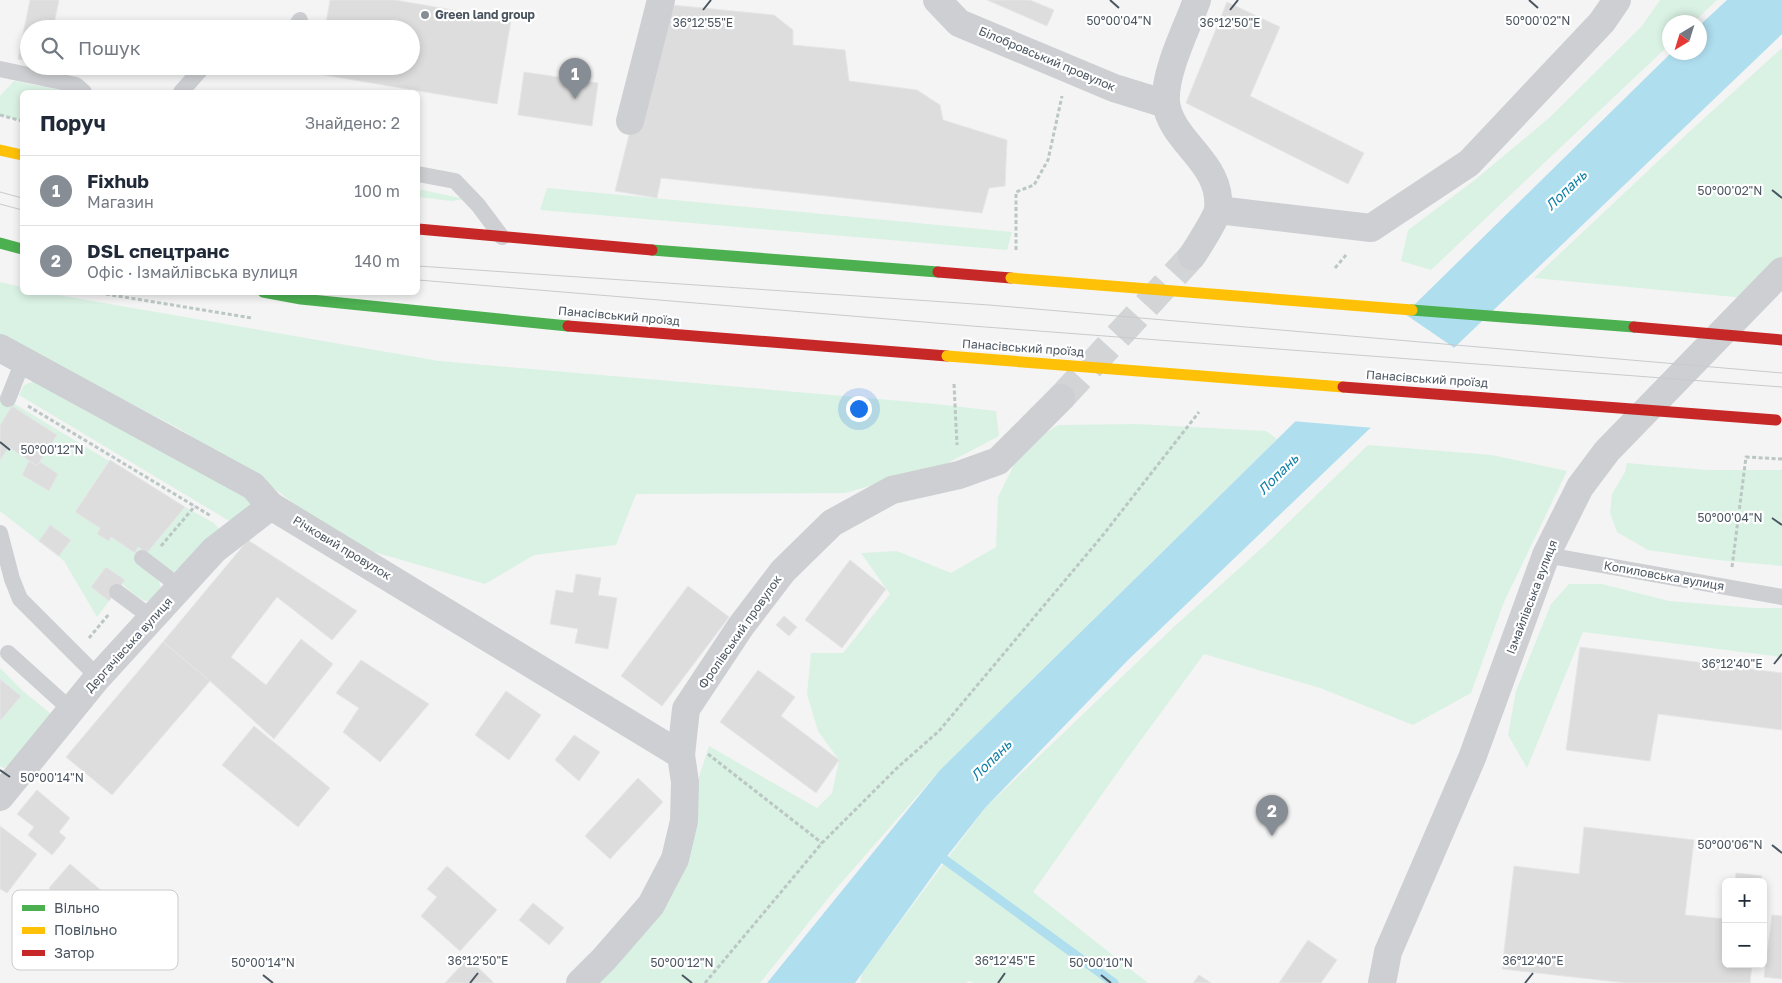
<!DOCTYPE html>
<html lang="uk">
<meta charset="utf-8">
<style>
:root{--surface:#fff;--page:#f2f2f3;--text:#1f2937;--muted:#747a83;--line:#e0e1e3;--accent:#868d94}
body{margin:0;font-family:"Golos Text",sans-serif;background:var(--page);color:var(--text)}
.controls{position:absolute;right:15px;bottom:15px;display:grid;overflow:hidden;border-radius:8px;box-shadow:0 2px 8px #0003}
.controls button{width:45px;height:45px;display:grid;place-items:center;padding:0;border:0;border-bottom:1px solid var(--line);background:var(--surface);color:var(--text);font:25px sans-serif}
.compass{position:absolute;left:1662px;top:15px;width:45px;height:45px;border-radius:50%;background:var(--surface);box-shadow:0 2px 8px #0003;rotate:218deg}
.you{position:absolute;left:858px;top:408px;width:18px;height:18px;margin:-12px;border:4px solid #fff;border-radius:50%;background:#1a73e8;box-shadow:0 0 0 8px #1a73e833}
.badge{display:grid;place-items:center;width:32px;height:32px;border-radius:50%;background:var(--accent);color:#fff;font-size:16px;font-weight:700}
.pin{position:absolute;translate:-50% -41px;filter:drop-shadow(0 1px 2px #0008)}
.pin::after{content:'';position:absolute;top:26px;width:18px;height:15px;background:inherit;clip-path:polygon(0 0,100% 0,50% 100%)}
.list{margin:0;padding:0;list-style:none}
h2{display:flex;justify-content:space-between;align-items:center;height:65px;margin:0;padding:0 20px;font-size:21px}
h2 small{font-size:16px;font-weight:400;color:var(--muted)}
.list li{display:grid;grid-template-columns:32px 1fr auto;gap:15px;align-items:center;box-sizing:border-box;height:70px;padding:0 20px;border-top:1px solid var(--line)}
.list b{display:block;font-size:19px;white-space:nowrap}
.list p{margin:0;font-size:16px;white-space:nowrap;color:var(--muted)}
.list em{font-size:16px;font-style:normal;color:var(--muted)}
.icon{flex:none;width:28px;height:28px;fill:none;stroke:currentColor;stroke-width:2;stroke-linecap:round;stroke-linejoin:round}
.map{position:relative;flex:none;width:1782px;height:983px;overflow:hidden}
.search{position:absolute;background:var(--surface);box-shadow:0 2px 8px #0003;left:20px;top:20px;width:400px;height:55px;display:flex;align-items:center;gap:12px;box-sizing:border-box;padding:0 18px;border-radius:28px;color:var(--muted);font-size:19px}
.panel{position:absolute;background:var(--surface);box-shadow:0 2px 8px #0003;left:20px;top:90px;width:400px;height:205px;border-radius:8px}
.map>svg:first-child{display:block}
.green{fill:#daf2e4}
.water{fill:#afdeee}
.pier{fill:#f4f4f4}
.lines{fill:none;stroke-linecap:round;stroke-linejoin:round}
.stream{stroke:#afdeee;stroke-width:9}
.building{fill:#ddddde;stroke:#e5e6e7}
.street-tunnel{stroke:#d2d4d6;stroke-width:28;stroke-dasharray:28 14;stroke-linecap:butt}
.path{stroke:#bbc7c4;stroke-width:3;stroke-dasharray:4 2.5;stroke-linecap:butt}
.lane{stroke:#cdcfd2;stroke-width:16}
.street{stroke:#cdcfd2;stroke-width:28}
.fast{stroke:#4caf50;stroke-width:11}
.slow{stroke:#ffc107;stroke-width:11}
.jam{stroke:#c62828;stroke-width:11}
.tram{stroke:#c8cacc;stroke-width:1}
.fast-bridge{stroke:#4caf50;stroke-width:11}
.slow-bridge{stroke:#ffc107;stroke-width:11}
.jam-bridge{stroke:#c62828;stroke-width:11}
.ticks{fill:none;stroke:#4a5560;stroke-width:2}
.poi-dot{fill:#868d94;stroke:#fff;stroke-width:2}
.labels{text-anchor:middle;stroke-width:4.5;stroke-linejoin:round;paint-order:stroke}
.poi-label{font-size:12px;font-weight:bold;fill:#4a5560;stroke:#fff;text-anchor:start}
.street-label{font-size:12px;fill:#4a5560;stroke:#fff}
.water-label{font-size:14px;font-style:italic;fill:#0f7fa7;stroke:#fff}
.key{fill:#fff;stroke:#c9cccf;stroke-width:1}
.key-label{font-size:14px;fill:#4a5560}
.ticks-label{font-size:12px;text-anchor:middle;fill:#4a5560;stroke:#fff;stroke-width:4.5;stroke-linejoin:round;paint-order:stroke}
</style>
<div class="map">
<svg width="1782" height="983" viewBox="0 0 1782 983">
<rect width="100%" height="100%" fill="#f4f4f4"/>
<g class="green">
<path d="M1660 0H1717L1694 22H1670L1669 45 1431 270 1401 261 1408 230 1476 179 1549 118 1642 26Z"/>
<path d="M1782 48V257L1745 298 1534 278 1689 132Z"/>
<path d="M14 81 70 92H22V121L0 115V96Z"/>
<path d="M547 188 1012 232 1007 250 540 210Z"/>
<path d="M418 189 465 199 451 201 418 197Z"/>
<path d="M0 282 22 287V292L46 293 439 361 936 404 996 411 999 436 946 464 845 493 636 494 616 545 534 555 485 584 346 544 271 486 178 428 0 336Z"/>
<path d="M35 381 242 488 253 507 231 522 19 395 24 385Z"/>
<path d="M0 395 109 461 75 512 100 528 97 534 109 541 111 537 135 553 138 547 147 553 185 507 214 523 219 529 178 571 156 577C158 579 159 582 160 584 162 591 154 602 146 601 138 599 128 589 122 584L125 580 106 567 91 587 109 601 97 617 64 561 0 511Z"/>
<path d="M1136 424 1266 431 1277 439 940 770 834 891 760 983H576L640 918 682 829 709 746 817 808 832 793 839 760 818 731 807 694 811 653H843L890 594 861 553 897 551 951 573 996 547 998 497 1022 448 1058 425Z"/>
<path d="M1368 445 1492 455 1567 471 1504 602 1471 693 1413 725 1320 688 1204 654 1127 759 1033 892 1148 983H974L969 981 966 983H860L862 973 985 808 1177 624 1264 546Z"/>
<path d="M1627 463 1707 470H1782V566L1717 560 1648 550 1617 532 1610 513 1612 494 1625 472Z"/>
<path d="M1569 584H1602L1669 601 1754 608H1782V657L1583 632 1527 768 1508 735 1516 691 1551 604Z"/>
<path d="M0 668 24 692 51 714 12 763 4 768 0 766Z"/>
</g>
<path class="water" d="M1727 0H1782V34L1128 660 985 808 944 860 855 983H767L940 770 1671 53 1700 52V25Z"/>
<path class="pier" d="M1402 312 1456 349 1374 428 1292 421Z"/>
<g class="lines">
<path class="stream" d="M937 854 1114 983"/>
</g>
<g class="building">
<path d="M30 0H59L53 29H29V61L18 59Z"/>
<path d="M330 0H395L511 20 497 104 318 74 319 66H411V29H325Z"/>
<path d="M987 0H1030L1054 10 1047 26Z"/>
<path d="M1227 2 1280 27 1250 96 1364 153 1348 184 1186 103Z"/>
<path d="M662 4 774 15 793 30V45L845 50 849 81 917 90 940 105 943 120 1007 140 1005 186 989 188 982 213 661 178 657 198 615 191Z"/>
<path d="M524 72 598 83 592 126 518 115Z"/>
<path d="M12 406 57 435 37 466 9 447 0 460V425Z"/>
<path d="M110 460 185 507 147 553 138 547 135 553 111 537 109 541 97 534 100 528 75 512Z"/>
<path d="M29 461 37 466 40 462 58 474 49 491 22 475Z"/>
<path d="M50 525 71 540 59 556 39 541Z"/>
<path d="M248 540 357 611 332 640 277 597 231 657 266 685 301 639 333 664 274 739 210 681 163 642Z"/>
<path d="M850 560 886 589 842 648 805 620Z"/>
<path d="M106 567 125 580 109 601 91 587Z"/>
<path d="M576 574 601 578 598 595 617 598 608 649 575 643 578 629 550 624 556 590 573 593Z"/>
<path d="M688 586 729 617 662 706 621 676Z"/>
<path d="M784 616 797 627 789 636 776 625Z"/>
<path d="M163 642 210 681 112 795 66 757Z"/>
<path d="M1580 647 1782 673V730L1658 714 1650 761 1566 750Z"/>
<path d="M361 660 429 704 380 762 343 732 359 708 336 693Z"/>
<path d="M758 670 795 697 781 716 839 760 816 793 720 722Z"/>
<path d="M0 679 21 696 0 721Z"/>
<path d="M506 691 541 715 509 760 475 735Z"/>
<path d="M254 726 330 788 298 827 222 765Z"/>
<path d="M574 735 600 752 579 781 555 760Z"/>
<path d="M638 778 663 802 610 859 585 836Z"/>
<path d="M37 790 70 818 59 832 66 838 52 855 28 835 34 827 17 814Z"/>
<path d="M0 826 37 854 7 893 0 889Z"/>
<path d="M1584 827 1694 840 1685 915 1726 919V964H1752L1750 983H1626L1502 969 1514 866 1579 874Z"/>
<path d="M70 864 110 898 83 929 70 918 79 907 66 895 63 900 49 888Z"/>
<path d="M447 866 497 910 460 951 421 916 437 897 427 889Z"/>
<path d="M1736 873 1762 876 1761 882H1735Z"/>
<path d="M533 903 564 928 549 945 519 920Z"/>
<path d="M1772 915 1782 916V979L1764 977Z"/>
<path d="M1308 940 1337 960 1321 983H1279Z"/>
<path d="M468 958 494 983H445Z"/>
<path d="M1199 975 1211 983H1193Z"/>
</g>
<g class="lines">
<path class="street-tunnel" d="M1061 398 1192 256"/>
<g class="path">
<path d="M0 115 22 121"/>
<path d="M1016 250V192L1034 185 1048 160 1062 96"/>
<path d="M1335 268 1347 254"/>
<path d="M93 292 252 318"/>
<path d="M954 384 957 445"/>
<path d="M28 406 211 516"/>
<path d="M161 546 195 506"/>
<path d="M1732 567 1746 457 1782 459"/>
<path d="M89 638 109 614"/>
<path d="M708 754 822 843"/>
<path d="M705 983 822 843 897 768 939 731 1103 535 1199 412"/>
</g>
<g class="lane">
<path d="M294 29 300 20"/>
<path d="M0 69 76 85 84 92"/>
<path d="M181 92 203 67 212 66"/>
<path d="M418 174 455 181 478 205 502 237"/>
<path d="M8 399 23 361"/>
<path d="M0 533 12 579 20 599 98 677"/>
<path d="M1546 555 1782 597"/>
<path d="M142 558 180 587"/>
<path d="M117 592 152 618"/>
<path d="M8 653 71 710"/>
</g>
<g class="street">
<path d="M937 0 959 23 1114 88 1166 104"/>
<path d="M630 121 661 0"/>
<path d="M1218 210 1371 228 1469 163 1602 22 1617 0"/>
<path d="M1192 256C1198 247 1217 217 1218 209 1219 206 1218 201 1218 198 1215 159 1170 139 1166 102 1164 72 1187 28 1197 0"/>
<path d="M0 348 253 486 271 506 681 755"/>
<path d="M0 797 98 677 214 550 271 506"/>
<path d="M580 983 604 959 651 905 675 859 684 821 685 782 681 755 686 709 741 626 783 571 832 523 892 490 959 475 998 461 1061 398"/>
<path d="M1382 983 1388 952 1472 758 1546 555 1580 487 1607 451 1782 271"/>
</g>
<g class="fast">
<path d="M0 243 22 249"/>
<path d="M652 250 938 272"/>
<path d="M263 292 301 299 568 326"/>
</g>
<path class="slow" d="M0 150 22 155"/>
<g class="jam">
<path d="M418 229 652 250"/>
<path d="M938 272 1011 278"/>
<path d="M568 326 947 356"/>
</g>
<g class="tram">
<path d="M0 192 22 198"/>
<path d="M0 204 22 210"/>
<path d="M418 266 989 305 1782 373"/>
<path d="M418 280 972 326 1782 387"/>
</g>
<path class="fast-bridge" d="M1412 310 1634 327"/>
<g class="slow-bridge">
<path d="M1011 278 1412 310"/>
<path d="M947 356 1343 387"/>
</g>
<g class="jam-bridge">
<path d="M1634 327 1782 340"/>
<path d="M1343 387 1776 420"/>
</g>
</g>
<path class="ticks" d="M1110 0 1119 8M1529 0 1538 8M703 10 711 0M1230 10 1238 0M1772 190 1782 198M0 442 10 450M1772 518 1782 525M1774 664 1782 654M0 770 10 777M1772 845 1782 853M263 975 273 983M682 975 692 983M1101 975 1111 983M470 983 478 973M998 983 1005 973M1525 983 1533 973"/>
<circle class="poi-dot" cx="425" cy="15" r="5"/>
<g class="labels">
<g class="poi-label">
<text x="435" y="19">Green land group</text>
</g>
<g class="street-label">
<text transform="translate(1047 59) rotate(23)" y="4">Білобровський провулок</text>
<text transform="translate(619 316) rotate(5)" y="4">Панасівський проїзд</text>
<text transform="translate(1023 348) rotate(4)" y="4">Панасівський проїзд</text>
<text transform="translate(1427 379) rotate(4)" y="4">Панасівський проїзд</text>
<text transform="translate(342 548) rotate(31)" y="4">Річковий провулок</text>
<text transform="translate(1664 576) rotate(10)" y="4">Копиловська вулиця</text>
<text transform="translate(1532 597) rotate(-69)" y="4">Ізмайлівська вулиця</text>
<text transform="translate(740 632) rotate(-55)" y="4">Фролівський провулок</text>
<text transform="translate(129 645) rotate(-48)" y="4">Дергачівська вулиця</text>
</g>
<g class="water-label">
<text transform="translate(1566 190) rotate(-44)" y="5">Лопань</text>
<text transform="translate(1278 474) rotate(-45)" y="5">Лопань</text>
<text transform="translate(991 760) rotate(-45)" y="5">Лопань</text>
</g>
</g>
<rect x="12" y="890" width="166" height="80" rx="8" class="key"/>
<rect x="22" y="905" width="23" height="6" fill="#4caf50"/>
<rect x="22" y="927" width="23" height="7" fill="#ffc107"/>
<rect x="22" y="950" width="23" height="6" fill="#c62828"/>
<g class="key-label">
<text x="54" y="913">Вільно</text>
<text x="54" y="935">Повільно</text>
<text x="54" y="958">Затор</text>
</g>
<g class="ticks-label">
<text x="1119" y="25">50°00'04"N</text>
<text x="1538" y="25">50°00'02"N</text>
<text x="703" y="27">36°12'55"E</text>
<text x="1230" y="27">36°12'50"E</text>
<text x="1730" y="195">50°00'02"N</text>
<text x="52" y="454">50°00'12"N</text>
<text x="1730" y="522">50°00'04"N</text>
<text x="1732" y="668">36°12'40"E</text>
<text x="52" y="782">50°00'14"N</text>
<text x="1730" y="849">50°00'06"N</text>
<text x="478" y="965">36°12'50"E</text>
<text x="1005" y="965">36°12'45"E</text>
<text x="1533" y="965">36°12'40"E</text>
<text x="263" y="967">50°00'14"N</text>
<text x="682" y="967">50°00'12"N</text>
<text x="1101" y="967">50°00'10"N</text>
</g>
</svg>
<div class="controls">
<button>+</button>
<button>−</button>
</div>
<svg class="compass" viewBox="-18 -18 36 36"><path d="M0-13l5 13h-10z" fill="#e53935"/><path d="M0 13l5-13h-10z" fill="#747a83"/></svg>
<div class="you"></div>
<div class="pin badge" style="left:575px;top:99px">1</div>
<div class="pin badge" style="left:1272px;top:836px">2</div>
<div class="search"><svg class="icon" aria-label="search" viewBox="0 0 24 24"><circle cx="10" cy="10" r="6"/><path d="M15 15l6 6"/></svg>Пошук</div>
<section class="panel">
<h2>Поруч<small>Знайдено: 2</small></h2>
<ul class="list">
<li><span class="badge">1</span><div><b>Fixhub</b><p>Магазин</p></div><em>100 m</em></li>
<li><span class="badge">2</span><div><b>DSL спецтранс</b><p>Офіс · Ізмайлівська вулиця</p></div><em>140 m</em></li>
</ul>
</section>
</div>
